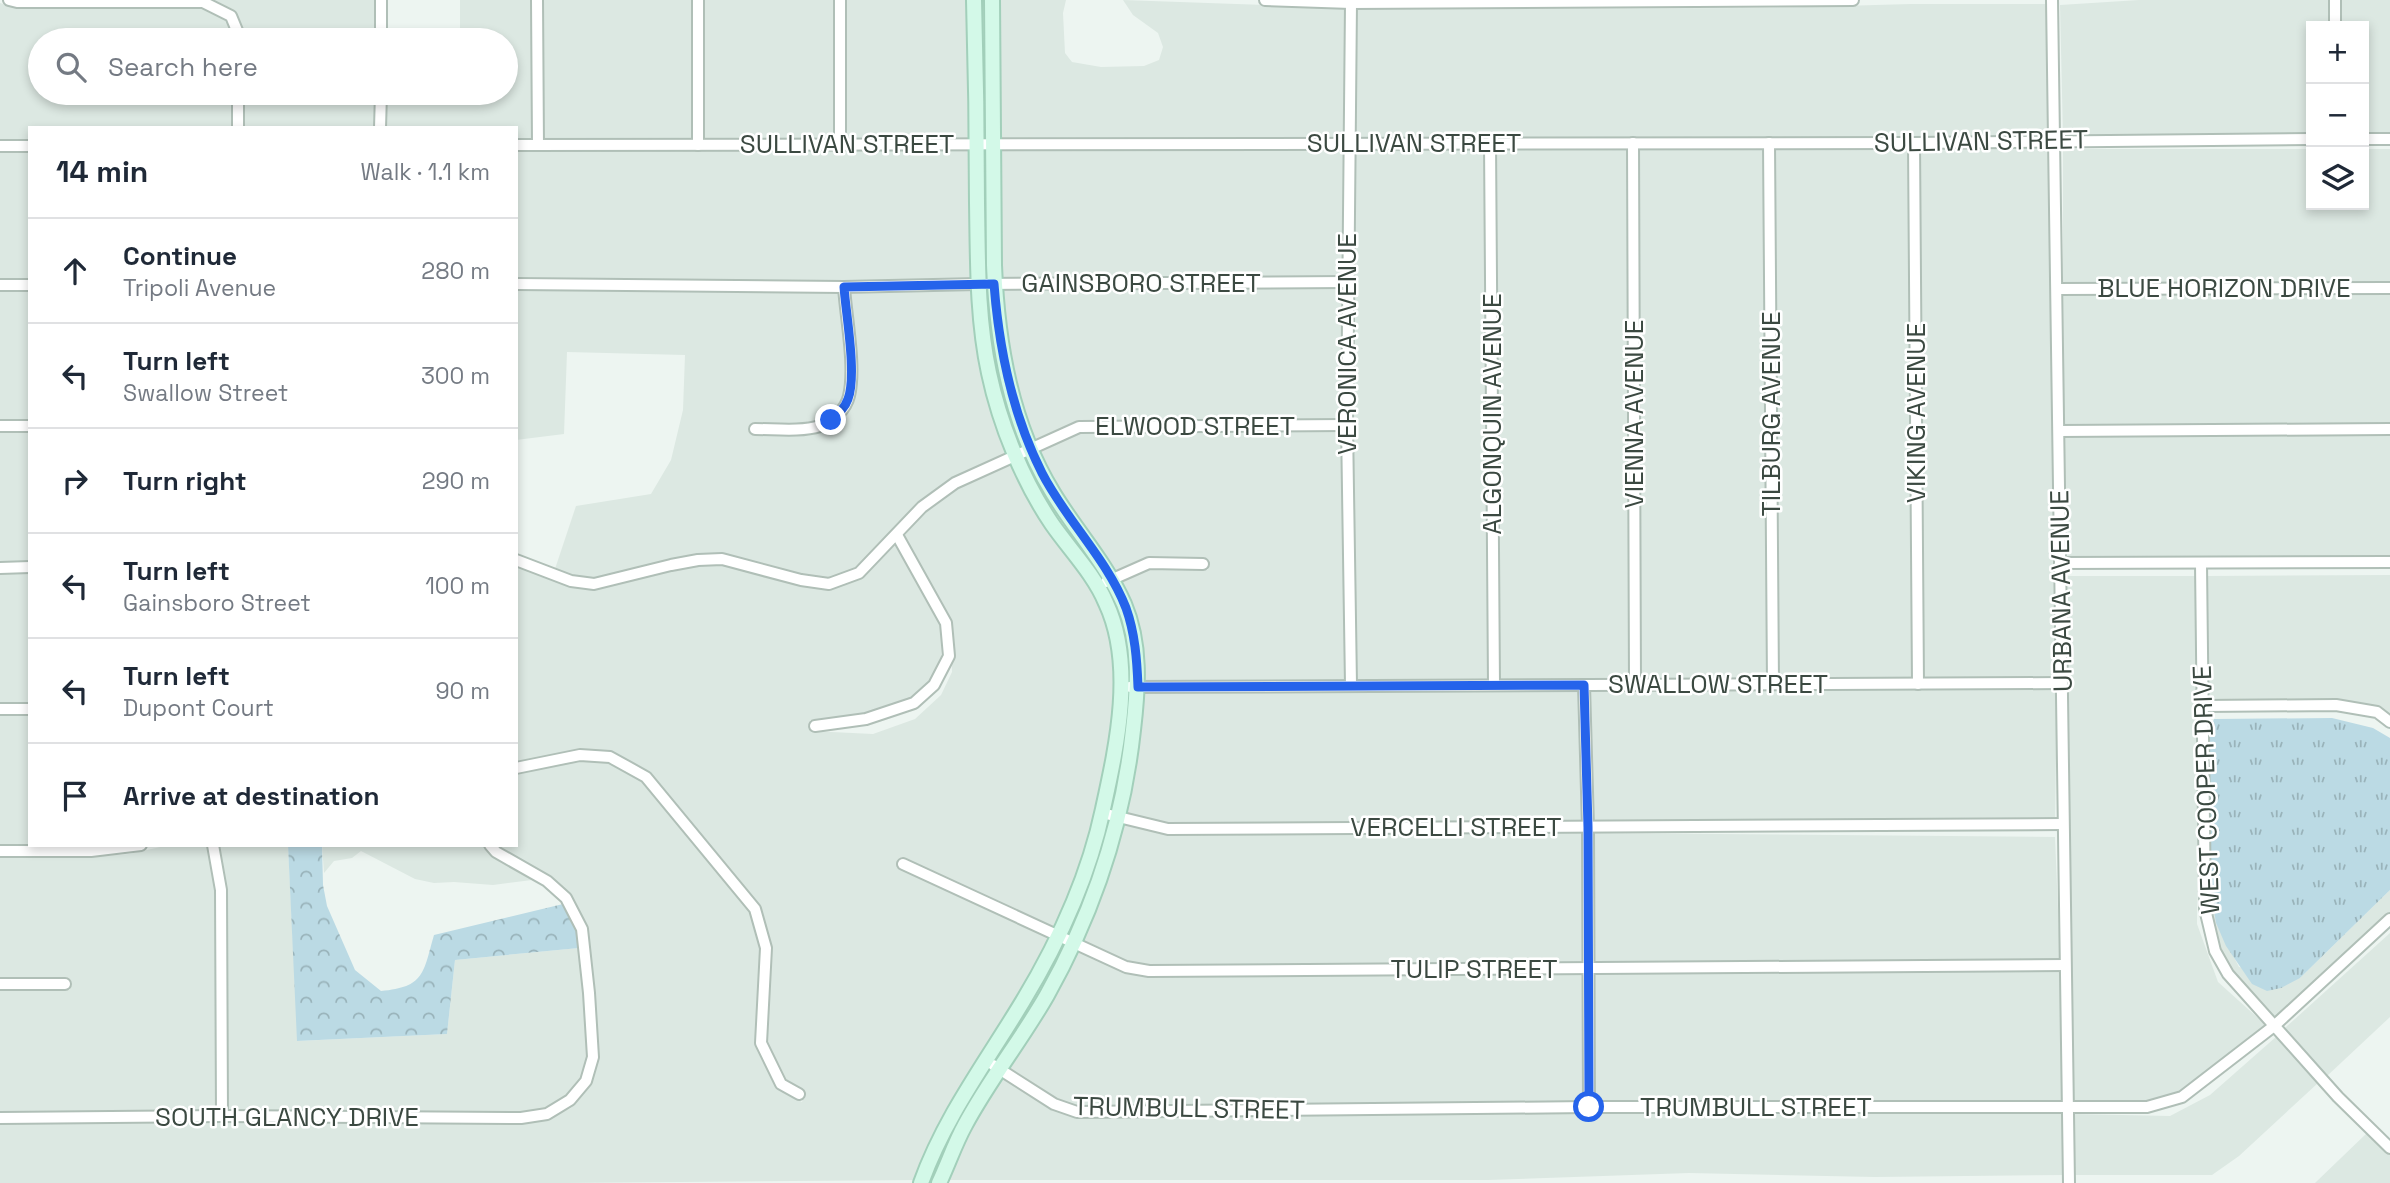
<!DOCTYPE html>
<meta charset="utf-8">
<style>
:root{--surface:#fff;--page:#f6f6f7;--text:#1f2937;--muted:#747a83;--line:#e0e1e3}
body{margin:0;font-family:"Space Grotesk",sans-serif;background:var(--page);color:var(--text)}
.controls{position:absolute;right:21px;top:21px;display:grid;overflow:hidden;border-radius:0px;box-shadow:0 4px 10px #0003}
.controls button{width:63px;height:63px;display:grid;place-items:center;padding:0;border:0;border-bottom:2px solid var(--line);background:var(--surface);color:var(--text);font:35px sans-serif}
.stop{position:absolute;width:21px;height:21px;margin:-16px;border:5px solid #2563eb;border-radius:50%;background:#fff}
.stop.end{background:#2563eb;border-color:#fff;box-shadow:0 2px 7px #0008}
.list{margin:0;padding:0;list-style:none}
h2{display:flex;justify-content:space-between;align-items:center;height:91px;margin:0;padding:0 28px;font-size:30px}
h2 small{font-size:23px;font-weight:400;color:var(--muted)}
.list li{display:grid;grid-template-columns:46px 1fr auto;gap:21px;align-items:center;box-sizing:border-box;height:105px;padding:0 28px;border-top:2px solid var(--line)}
.list b{display:block;font-size:26px;white-space:nowrap}
.list p{margin:0;font-size:23px;white-space:nowrap;color:var(--muted)}
.list em{font-size:23px;font-style:normal;color:var(--muted)}
.icon{flex:none;width:38px;height:38px;fill:none;stroke:currentColor;stroke-width:2;stroke-linecap:round;stroke-linejoin:round}
.map{position:relative;flex:none;width:2390px;height:1183px;overflow:hidden}
.search{position:absolute;background:var(--surface);box-shadow:0 4px 10px #0003;left:28px;top:28px;width:490px;height:77px;display:flex;align-items:center;gap:18px;box-sizing:border-box;padding:0 24px;border-radius:38px;color:var(--muted);font-size:26px}
.panel{position:absolute;background:var(--surface);box-shadow:0 4px 10px #0003;left:28px;top:126px;width:490px;height:721px;border-radius:0px}
.map>svg:first-child{display:block}
.residential{fill:#dce8e2}
.grass{fill:url(#grass-tufts)}
.forest{fill:url(#forest-crowns)}
.lines{fill:none;stroke-linecap:round;stroke-linejoin:round}
.street-casing{stroke:#b0bfb7;stroke-width:14}
.secondary-casing{stroke:#a2cfba;stroke-width:18}
.street{stroke:#fff;stroke-width:10}
.secondary{stroke:#d3f9e8;stroke-width:14}
.route{stroke:#2563eb;stroke-width:9}
.labels{text-anchor:middle;stroke-width:5;stroke-linejoin:round;paint-order:stroke}
.street-label{font-size:26px;fill:#3b4941;stroke:#fff}
</style>
<div class="map">
<svg width="2390" height="1183" viewBox="0 0 2390 1183">
<defs>
<pattern id="grass-tufts" width="24" height="20" patternUnits="userSpaceOnUse" patternTransform="scale(1.75)"><rect width="24" height="20" fill="#bbdae4"/><path d="M3 7l-1-3M5 7V3M7 7l1-3M15 17l-1-3M17 17v-4M19 17l1-3" fill="none" stroke="#99b3ba"/></pattern>
<pattern id="forest-crowns" width="20" height="18" patternUnits="userSpaceOnUse" patternTransform="scale(1.75)"><rect width="20" height="18" fill="#bbdae4"/><path d="M2 6a3 3 0 1 1 6 0M12 15a3 3 0 1 1 6 0" fill="none" stroke="#99b3ba"/></pattern>
</defs>
<rect width="100%" height="100%" fill="#edf5f1"/>
<g class="residential">
<path d="M212 0H376V40H243L236 14Z"/>
<path d="M460 0H532L533 139H516V128H385L386 93H506V40H460Z"/>
<path d="M542 0H693V139H543Z"/>
<rect x="703" y="0" width="132" height="139"/>
<path d="M845 0H969L972 138 845 139Z"/>
<path d="M979 0H987L989 138H982Z"/>
<path d="M997 0H1066L1063 13 1065 53 1072 62 1101 67 1144 66 1159 60 1163 47 1158 33 1133 15 1123 0 1345 8 1344 138H999Z"/>
<path d="M2139 0H2328V26H2311V138L2063 137 2060 5Z"/>
<path d="M2339 0H2390V138H2364V26H2339Z"/>
<path d="M0 3 16 8H202L227 21 233 40H40V93H233V128H30V140H0Z"/>
<path d="M1911 4H2050L2052 137 1354 138 1355 9 1773 8Z"/>
<path d="M243 93H376L375 128H243Z"/>
<path d="M1343 149 1342 276 999 278V150Z"/>
<path d="M1354 149H1485L1489 679 1356 680 1352 425Z"/>
<path d="M1495 149H1628L1630 679H1499Z"/>
<path d="M1638 149H1764L1768 679H1640Z"/>
<path d="M1774 149H1909L1913 678 1778 679Z"/>
<path d="M1919 149H2052L2053 576 2057 677 1923 678Z"/>
<path d="M2063 149H2311V205H2364V149H2390V282L2063 283Z"/>
<path d="M516 150H972L973 278 843 282 516 278Z"/>
<rect x="0" y="152" width="30" height="127"/>
<path d="M1341 288V419L1079 421 1033 441 1015 387 1000 290Z"/>
<rect x="0" y="290" width="30" height="131"/>
<path d="M516 290 839 293 846 373 844 395 837 407 819 420 807 423 750 424 751 435 808 434 822 431 834 425 845 414 849 293 973 290 1009 452 953 477 919 502 857 568 828 578 802 574 722 553 697 554 670 559 594 578 572 575 555 569 576 506 651 494 671 460 683 410 685 355 567 352 564 434 516 440Z"/>
<path d="M2390 294V423L2064 425 2063 295Z"/>
<path d="M1342 431 1346 680 1143 681 1119 582 1150 569 1208 570V559L1149 557 1114 572 1074 516 1038 452 1080 433Z"/>
<rect x="0" y="432" width="30" height="130"/>
<path d="M2390 434V564L2064 565V437Z"/>
<path d="M1013 463 1102 605 1114 652 1115 687 1111 732 1097 811 1076 880 1056 928 901 857 897 867 1051 938 916 1180 566 1183H0V1124L222 1122 521 1124 547 1119 571 1108 590 1085 598 1057 586 926 569 893 549 876 497 845H516V774L580 761 609 763 642 782 750 912 761 949 756 1043 777 1087 802 1102 806 1092 785 1080 767 1042 771 948 758 905 649 773 610 751 579 750 516 762V566L569 587 593 590 672 570 698 565H722L800 586 828 590 862 577 896 544 941 624 942 671 934 687 871 722 810 720 811 731 873 734 915 719 941 695 952 672 950 619 904 536 925 512 957 488Z"/>
<path d="M30 573V703H0V574Z"/>
<path d="M2390 575V723L2377 718 2332 706 2208 708V576Z"/>
<path d="M2064 576H2198L2197 924 2218 982 2269 1028 2167 1104 2074 1102 2065 831 2068 677Z"/>
<path d="M2057 689 2055 825 1593 821 1589 691Z"/>
<path d="M1579 691 1582 821 1168 823 1125 813 1142 693Z"/>
<path d="M0 714 30 715V845H92H0Z"/>
<path d="M2208 782 2216 923 2239 967 2300 978 2390 890V918L2277 1021 2226 976 2207 923Z"/>
<path d="M1122 824 1168 835 1583 833 1582 963 1149 965 1128 961 1081 939Z"/>
<path d="M1593 833 2055 837 2060 959 1592 963Z"/>
<path d="M169 845H208L211 859 216 890 217 1110 0 1112V990H70V979L0 978V857H91L129 854Z"/>
<path d="M218 845H288L298 1041 447 1034 455 960 579 948 588 1056 582 1078 567 1095 545 1108 521 1112 227 1110 226 890Z"/>
<path d="M322 845H484L494 857 532 880 493 885 454 882 434 883 415 879 361 851 352 858 334 861 324 873Z"/>
<path d="M2390 933V1017L2327 1076 2285 1028Z"/>
<path d="M1076 949 1125 972 1149 977 1582 974 1584 1101 1078 1106 1056 1099 1006 1068Z"/>
<path d="M2060 971 2064 1102 1594 1101 1592 974Z"/>
<path d="M2277 1036 2318 1083 2239 1156 2212 1175H2074V1114L2170 1116 2210 1095Z"/>
<path d="M1000 1077 1051 1109 1077 1118 1589 1113 2064 1114V1175L1875 1177 1689 1173 1488 1180H947L969 1128Z"/>
<path d="M2367 1133 2390 1155V1183H2315Z"/>
</g>
<path class="grass" d="M2332 718 2373 728 2390 738V890L2300 978 2281 988 2267 991 2252 984 2226 946 2216 923 2209 881 2208 736 2214 719Z"/>
<path class="forest" d="M288 845H322L323 885 327 906 355 970 381 991C425 987 423 973 434 935L563 904 577 931 579 948 455 960 447 1034 297 1041Z"/>
<g class="lines">
<g class="street-casing">
<g id="street">
<path d="M9 0 17 2H203L231 16 238 33V40"/>
<path d="M537 0 538 145"/>
<path d="M698 0V145"/>
<path d="M840 0V145"/>
<path d="M1265 0 1351 3 1853 0"/>
<path d="M2052 0 2069 1183"/>
<path d="M2335 0V26"/>
<path d="M1351 3 1347 425 1351 685"/>
<path d="M381 40V0"/>
<path d="M238 93V128"/>
<path d="M380 128 381 93"/>
<path d="M2364 139H2390"/>
<path d="M1490 143 1494 685"/>
<path d="M1633 143 1635 685"/>
<path d="M1769 143 1773 684"/>
<path d="M1914 143 1918 684"/>
<path d="M516 145 1914 143 2311 139"/>
<path d="M0 146H30"/>
<path d="M516 284 844 287 978 284 1347 282"/>
<path d="M0 285H30"/>
<path d="M2057 289 2390 288"/>
<path d="M0 426H30"/>
<path d="M755 429C776 429 801 432 820 426 833 422 846 409 849 396 856 367 846 318 844 287"/>
<path d="M2059 431 2390 429"/>
<path d="M516 560 571 581 594 584 671 565 698 560 722 559 801 580 829 584 859 573 922 507 955 483 1079 427 1347 425"/>
<path d="M2060 563 2390 562"/>
<path d="M2201 564 2205 909 2215 951 2228 974 2338 1097 2390 1148"/>
<path d="M0 568 30 567"/>
<path d="M1106 582 1149 563 1203 564"/>
<path d="M1584 685 1588 827 1589 1107"/>
<path d="M1130 687 2062 683"/>
<path d="M2203 706 2336 705 2377 712 2390 722"/>
<path d="M0 709H30"/>
<path d="M815 726 866 719 914 703 934 685 949 656 946 623 897 535"/>
<path d="M516 768 580 755 610 757 646 777 755 909 766 948 761 1043 781 1084 799 1094"/>
<path d="M1102 813 1168 829 2063 824"/>
<path d="M213 845 221 890 222 1116"/>
<path d="M0 851H91L141 845"/>
<path d="M903 864 1126 967 1149 971 2065 965"/>
<path d="M0 984H65"/>
<path d="M993 1065 1054 1104 1077 1112 1589 1107H2147L2182 1097 2274 1026 2390 919"/>
<path d="M0 1118 222 1116 521 1118 547 1114 570 1100 586 1081 593 1057 589 993 582 929 566 898 547 881 496 852 490 845"/>
</g>
</g>
<g class="secondary-casing">
<g id="secondary">
<path d="M921 1183C945 1116 987 1061 1023 1001 1058 943 1089 875 1103 809 1117 745 1135 665 1106 603 1094 574 1070 550 1052 524 1023 481 1000 425 989 373 977 317 978 260 977 203 977 135 976 68 974 0"/>
<path d="M939 1183C948 1164 955 1143 965 1125 989 1080 1022 1039 1047 995 1093 913 1123 823 1133 730 1138 688 1141 644 1124 604 1106 563 1076 531 1053 493 1011 424 997 344 994 265L992 0"/>
</g>
</g>
<use href="#street" class="street"/>
<use href="#secondary" class="secondary"/>
</g>
<g class="lines">
<path class="route" d="M831 420C838 414 845 408 848 399 857 375 846 315 844 287L994 284C999 349 1012 414 1042 473 1066 520 1107 559 1126 608 1135 633 1137 660 1138 687L1584 685 1588 827 1589 1107"/>
</g>
<g class="labels">
<g class="street-label">
<text transform="translate(1981 141) rotate(-1)" y="9">SULLIVAN STREET</text>
<text x="1414" y="152">SULLIVAN STREET</text>
<text x="847" y="153">SULLIVAN STREET</text>
<text x="1141" y="292">GAINSBORO STREET</text>
<text x="2224" y="297">BLUE HORIZON DRIVE</text>
<text transform="translate(1347 344) rotate(-90)" y="9">VERONICA AVENUE</text>
<text transform="translate(1916 413) rotate(-90)" y="9">VIKING AVENUE</text>
<text transform="translate(1492 414) rotate(-90)" y="9">ALGONQUIN AVENUE</text>
<text transform="translate(1634 414) rotate(-90)" y="9">VIENNA AVENUE</text>
<text transform="translate(1771 414) rotate(-90)" y="9">TILBURG AVENUE</text>
<text x="1195" y="435">ELWOOD STREET</text>
<text transform="translate(2061 591) rotate(-91)" y="9">URBANA AVENUE</text>
<text x="1718" y="693">SWALLOW STREET</text>
<text transform="translate(2206 790) rotate(-92)" y="9">WEST COOPER DRIVE</text>
<text x="1456" y="836">VERCELLI STREET</text>
<text x="1474" y="978">TULIP STREET</text>
<text x="1756" y="1116">TRUMBULL STREET</text>
<text transform="translate(1189 1108) rotate(1)" y="9">TRUMBULL STREET</text>
<text x="287" y="1126">SOUTH GLANCY DRIVE</text>
</g>
</g>
</svg>
<div class="controls">
<button>+</button>
<button>−</button>
<button><svg class="icon" aria-label="layers" viewBox="0 0 24 24"><path d="M12 4l9 5-9 5-9-5zM3 14l9 5 9-5"/></svg></button>
</div>
<div class="stop" style="left:1589px;top:1107px"></div>
<div class="stop end" style="left:831px;top:420px"></div>
<div class="search"><svg class="icon" aria-label="search" viewBox="0 0 24 24"><circle cx="10" cy="10" r="6"/><path d="M15 15l6 6"/></svg>Search here</div>
<section class="panel">
<h2>14 min<small>Walk · 1.1 km</small></h2>
<ul class="list">
<li><svg class="icon" aria-label="ahead" viewBox="0 0 24 24"><path d="M12 20V5M6 11l6-6 6 6"/></svg><div><b>Continue</b><p>Tripoli Avenue</p></div><em>280 m</em></li>
<li><svg class="icon" aria-label="left" viewBox="0 0 24 24"><path d="M17 20v-9H6M10 6l-5 5 5 5"/></svg><div><b>Turn left</b><p>Swallow Street</p></div><em>300 m</em></li>
<li><svg class="icon" aria-label="right" viewBox="0 0 24 24"><path d="M7 20v-9h11M14 6l5 5-5 5"/></svg><div><b>Turn right</b></div><em>290 m</em></li>
<li><svg class="icon" aria-label="left" viewBox="0 0 24 24"><path d="M17 20v-9H6M10 6l-5 5 5 5"/></svg><div><b>Turn left</b><p>Gainsboro Street</p></div><em>100 m</em></li>
<li><svg class="icon" aria-label="left" viewBox="0 0 24 24"><path d="M17 20v-9H6M10 6l-5 5 5 5"/></svg><div><b>Turn left</b><p>Dupont Court</p></div><em>90 m</em></li>
<li><svg class="icon" aria-label="arrive" viewBox="0 0 24 24"><path d="M6 21V4h12l-3 4 3 4H6"/></svg><div><b>Arrive at destination</b></div></li>
</ul>
</section>
</div>
